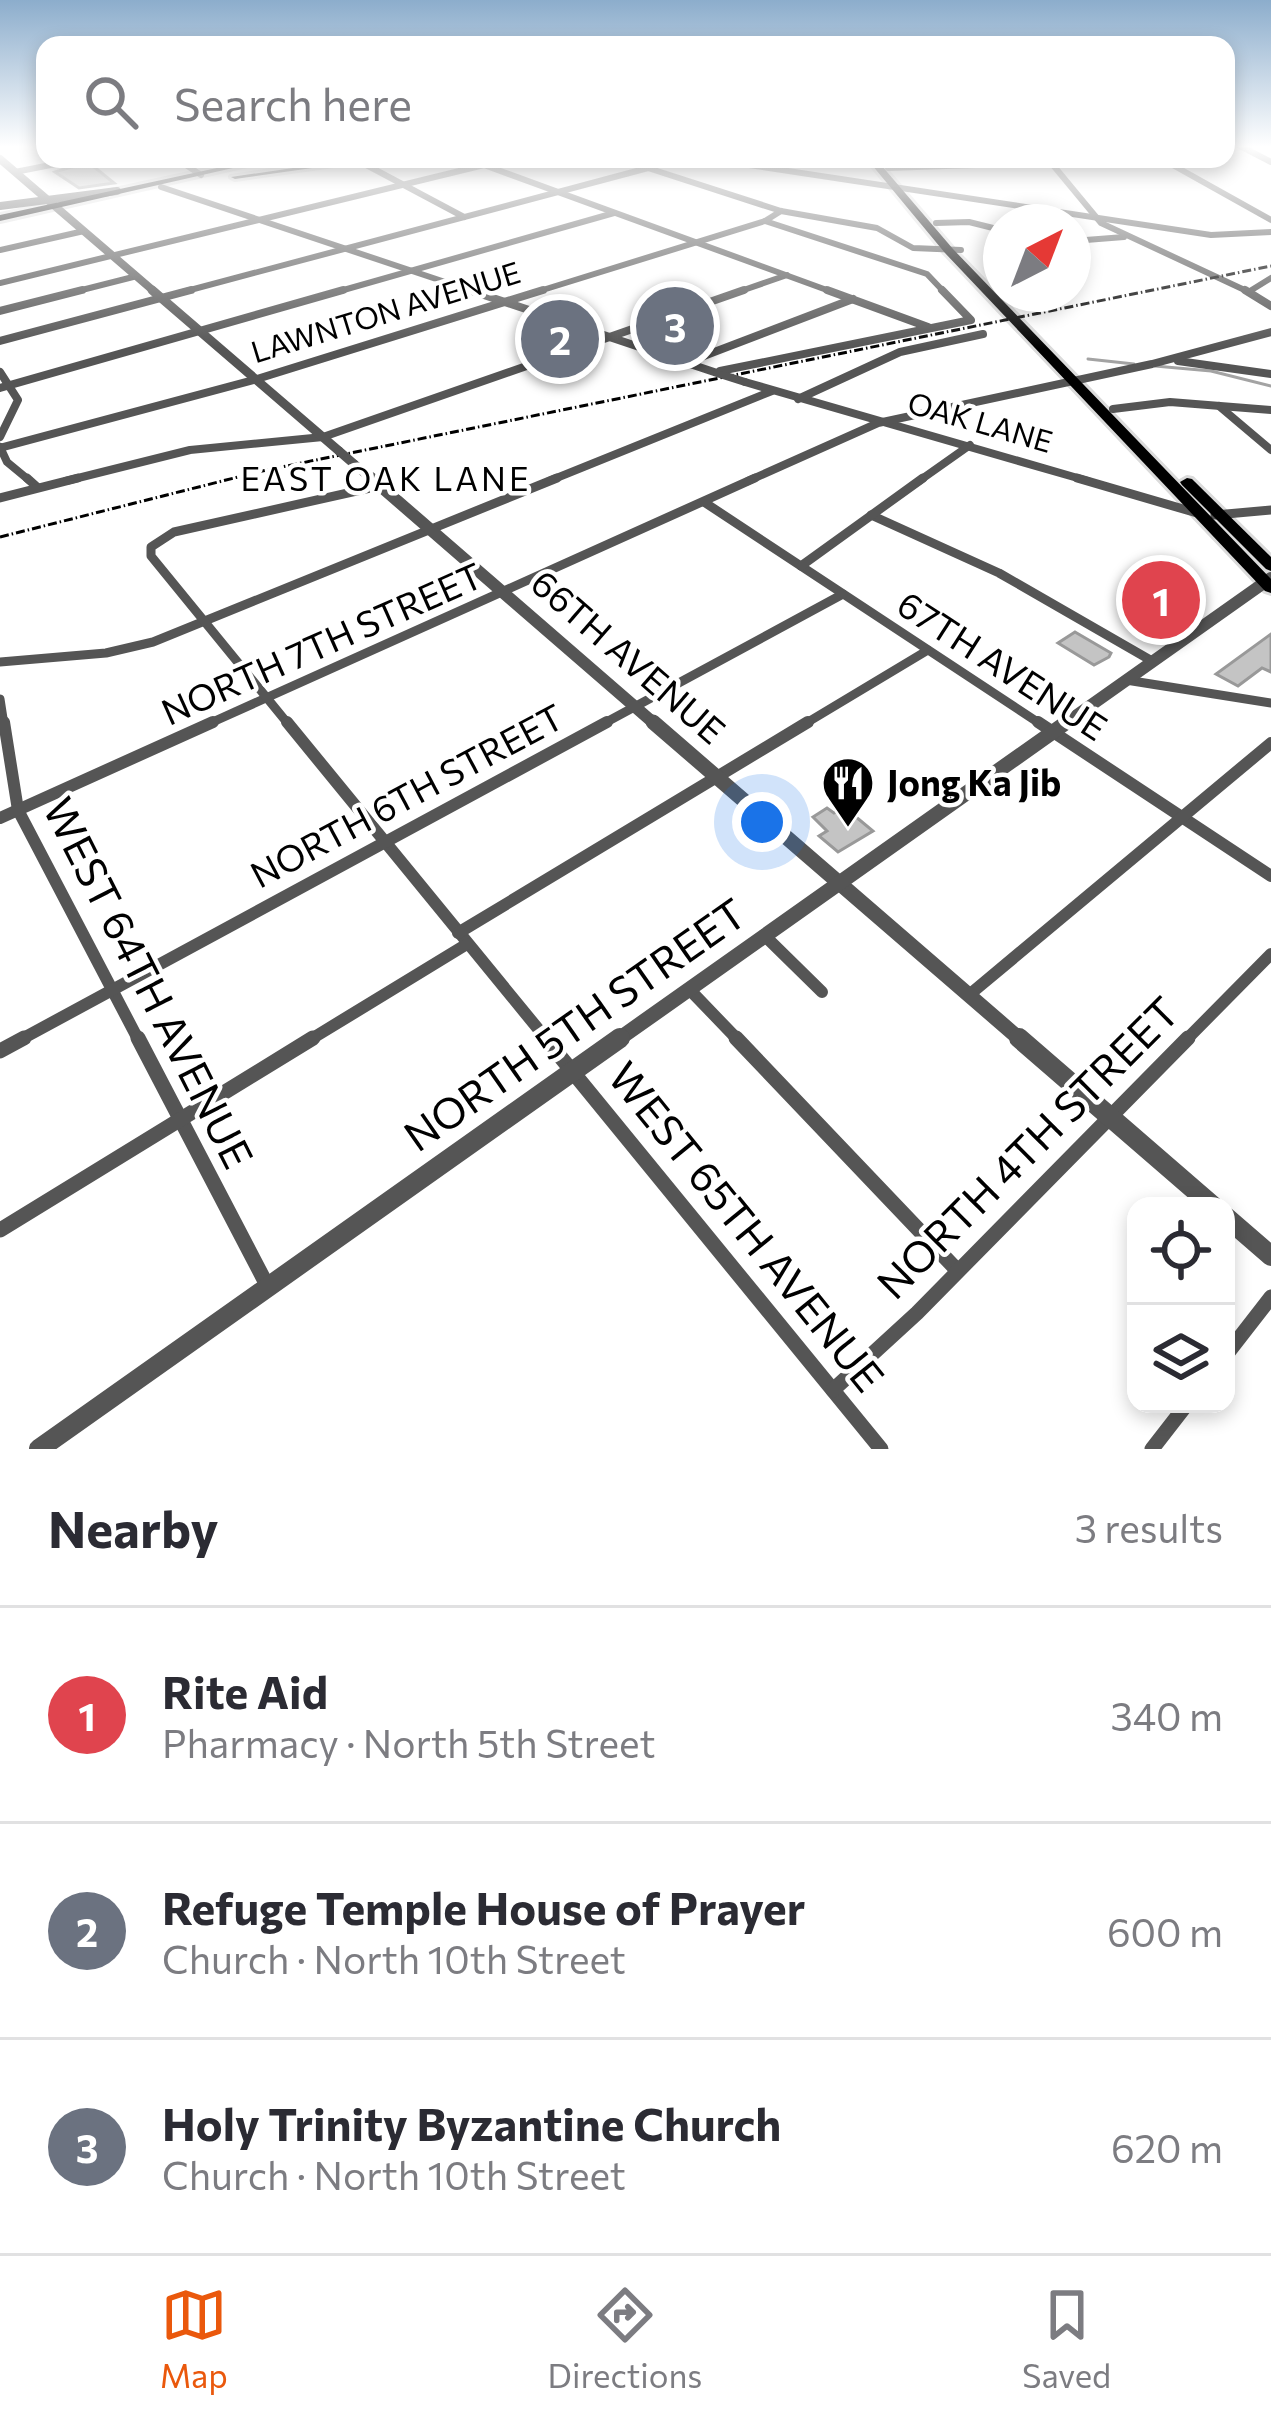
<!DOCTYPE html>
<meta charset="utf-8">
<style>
:root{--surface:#fff;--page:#f2f2f3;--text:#2b2b33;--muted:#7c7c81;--line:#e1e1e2;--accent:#ea580c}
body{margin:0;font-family:Commissioner,sans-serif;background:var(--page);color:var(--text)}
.controls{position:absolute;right:36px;bottom:36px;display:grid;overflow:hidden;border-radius:24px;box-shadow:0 6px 18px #0003}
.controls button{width:108px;height:108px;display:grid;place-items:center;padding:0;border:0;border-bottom:3px solid var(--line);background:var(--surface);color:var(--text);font:60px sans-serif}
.compass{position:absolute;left:983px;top:204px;width:108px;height:108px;border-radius:50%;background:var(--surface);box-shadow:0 6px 18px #0003;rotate:42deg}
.you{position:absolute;left:762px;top:822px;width:42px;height:42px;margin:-30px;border:9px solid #fff;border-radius:50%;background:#1a73e8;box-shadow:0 0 0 18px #1a73e833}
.badge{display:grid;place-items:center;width:78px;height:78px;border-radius:50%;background:var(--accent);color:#fff;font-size:39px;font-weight:700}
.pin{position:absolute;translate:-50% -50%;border:6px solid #fff;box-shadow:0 3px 12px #0006}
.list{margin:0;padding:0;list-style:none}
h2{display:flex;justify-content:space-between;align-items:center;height:156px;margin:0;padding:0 48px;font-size:51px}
h2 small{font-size:39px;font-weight:400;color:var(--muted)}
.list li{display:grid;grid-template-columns:78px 1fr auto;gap:36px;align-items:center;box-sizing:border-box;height:216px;padding:0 48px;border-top:3px solid var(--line)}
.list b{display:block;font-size:45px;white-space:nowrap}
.list p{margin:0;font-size:39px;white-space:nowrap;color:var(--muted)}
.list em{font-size:39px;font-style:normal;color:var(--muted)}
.icon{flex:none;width:66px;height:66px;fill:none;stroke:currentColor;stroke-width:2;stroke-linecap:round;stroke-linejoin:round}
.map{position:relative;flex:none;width:1271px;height:1449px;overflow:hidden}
.search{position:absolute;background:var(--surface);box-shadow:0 6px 18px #0003;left:36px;right:36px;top:36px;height:132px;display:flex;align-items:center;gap:30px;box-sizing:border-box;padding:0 42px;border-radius:24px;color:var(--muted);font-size:45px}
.sheet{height:804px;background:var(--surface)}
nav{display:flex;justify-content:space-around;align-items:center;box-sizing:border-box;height:168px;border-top:3px solid var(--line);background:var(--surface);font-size:33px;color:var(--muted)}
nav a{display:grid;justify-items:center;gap:6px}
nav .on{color:var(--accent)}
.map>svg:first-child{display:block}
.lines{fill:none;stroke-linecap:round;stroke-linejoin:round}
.stream{stroke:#a3a3a3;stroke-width:3}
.building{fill:#c4c4c4;stroke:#999;stroke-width:3}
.primary-casing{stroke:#dbdbdb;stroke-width:6}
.trunk-casing{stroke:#dbdbdb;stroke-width:6}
.minor-far4{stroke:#555;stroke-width:6}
.minor-far3{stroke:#555;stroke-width:8}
.minor-far2{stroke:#555;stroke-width:9}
.minor-far1{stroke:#555;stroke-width:12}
.minor{stroke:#555;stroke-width:15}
.tertiary-far4{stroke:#555;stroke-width:8}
.tertiary-far3{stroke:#555;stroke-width:9}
.tertiary-far2{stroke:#555;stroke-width:12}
.tertiary-far1{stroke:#555;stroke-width:15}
.tertiary{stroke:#555;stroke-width:20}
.primary{fill:#000;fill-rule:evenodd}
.trunk{fill:#000;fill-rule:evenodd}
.rail{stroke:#000;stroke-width:3;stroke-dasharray:9 3 1.5 3;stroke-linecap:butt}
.minor-bridge{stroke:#555;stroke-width:8}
.tertiary-bridge{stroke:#555;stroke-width:9}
.labels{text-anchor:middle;stroke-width:9;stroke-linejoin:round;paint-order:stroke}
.far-street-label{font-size:30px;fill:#000;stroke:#fff}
.far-neighbourhood-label{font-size:33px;letter-spacing:3px;fill:#000;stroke:#fff}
.street-label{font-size:36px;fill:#000;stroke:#fff}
.poi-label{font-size:36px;font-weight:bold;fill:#000;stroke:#fff;text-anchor:start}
.near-street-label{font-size:42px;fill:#000;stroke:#fff}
</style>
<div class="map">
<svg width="1271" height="1449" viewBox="0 0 1271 1449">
<rect width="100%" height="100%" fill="#fff"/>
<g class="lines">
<g class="stream">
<path d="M1088 359 1134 364"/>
<path d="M1155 366 1211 371 1271 386"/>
</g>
</g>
<g class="building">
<path d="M88 162 114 183 79 188 55 172Z"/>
<path d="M1146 579 1199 607 1174 622 1123 594Z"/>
<path d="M1075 632 1111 653 1109 657 1094 665 1058 643Z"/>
<path d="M1271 634V672L1262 668 1238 686 1216 674Z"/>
<path d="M844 807 873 831 838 852 819 836 827 831 813 817 827 808 834 813Z"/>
</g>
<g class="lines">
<g class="primary-casing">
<g id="primary">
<path d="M258 159H273L0 221V215Z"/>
<path d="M354 159H376L235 179 231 177Z"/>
</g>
</g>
<g class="trunk-casing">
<g id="trunk">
<path d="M867 159H876L953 249 1271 579V593L1265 591 945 253Z"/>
<path d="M1187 478 1192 479 1271 557V571L1266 569 1182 485 1180 482Z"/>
</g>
</g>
<g class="minor-far4">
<path d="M1240 146 1271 162"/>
<path d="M177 159 201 175"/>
<path d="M355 159 464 217"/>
<path d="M638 159 648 168 781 211 877 228 913 248 961 250"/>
<path d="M709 159 1211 235 1271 232"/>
<path d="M1048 159 1101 223 1251 293"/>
<path d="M1162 159 1271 220"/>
<path d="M488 160 484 165 835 293"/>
<path d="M888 168 1152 159"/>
<path d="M15 172 81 159"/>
<path d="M161 187 478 293"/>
<path d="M765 221 927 274 945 293"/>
<path d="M936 223 969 222 1001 230"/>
<path d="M1073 241 1124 237"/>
<path d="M0 250 84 231"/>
<path d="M0 283 484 165"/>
<path d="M1250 291 1271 278"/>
<path d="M70 293 137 276"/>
<path d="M179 293 648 168"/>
<path d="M333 293 614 213"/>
<path d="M533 293 765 221 781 211"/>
<path d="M735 293 787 275"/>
</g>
<g class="minor-far3">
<path d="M469 290 723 375"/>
<path d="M827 290 928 327"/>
<path d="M1245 290 1271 306"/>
<path d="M0 311 82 290"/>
<path d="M0 341 191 290"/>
<path d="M1178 361 1271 374"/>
<path d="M688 362 853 299"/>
<path d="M720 371 971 320 942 290"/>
<path d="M0 372 18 400 0 437"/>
<path d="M745 382 1088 481"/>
<path d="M0 388 343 290"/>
<path d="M798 399 900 352 983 334"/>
<path d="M1219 406 1271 450"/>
<path d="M1113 409 1170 402 1271 410"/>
<path d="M0 447 7 462 30 481"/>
<path d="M0 448 257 379 543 290"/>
<path d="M66 481 190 450 323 437 744 290"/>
<path d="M549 481 772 391"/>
<path d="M748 481 878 423 1152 364 1271 332"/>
<path d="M919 481 970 445"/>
</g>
<g class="minor-far2">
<path d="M27 478 37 487"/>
<path d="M1077 478 1197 513"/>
<path d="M0 498 78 478"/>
<path d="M704 502 1042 725"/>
<path d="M871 515 999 573 1152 661"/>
<path d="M1215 515 1271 510"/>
<path d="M801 566 923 478"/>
<path d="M0 662 106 653 153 642 557 478"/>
<path d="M1126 680 1271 703"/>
<path d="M0 699 4 725"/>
<path d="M206 725 755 478"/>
<path d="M289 725 151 556V547L174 532 379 486"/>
<path d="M601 725 843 594"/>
<path d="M803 725 928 650"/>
</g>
<g class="minor-far1">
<path d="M4 722 18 810 139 1041"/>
<path d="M287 722 548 1041"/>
<path d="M1038 722 1271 876"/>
<path d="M0 818 213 722"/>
<path d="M458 933 808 722"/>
<path d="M764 935 822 992"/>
<path d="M689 989 739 1041"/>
<path d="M969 995 1271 743"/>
<path d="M18 1041 607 722"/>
<path d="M308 1041 467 944"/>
<path d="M1185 1041 1271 954"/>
</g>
<g class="minor">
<path d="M138 1038 268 1287"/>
<path d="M545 1038 881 1449"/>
<path d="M736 1038 956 1269"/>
<path d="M0 1051 24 1038"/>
<path d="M0 1230 313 1038"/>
<path d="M1226 1355 1271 1297"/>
<path d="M833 1390 917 1313 1188 1038"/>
<path d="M1152 1449 1187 1404"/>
</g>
<g class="tertiary-far4">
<path d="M0 159 156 293"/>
<path d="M0 206 117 191"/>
</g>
<g class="tertiary-far3">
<path d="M152 290 339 451"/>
<path d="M354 464 374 481"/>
</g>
<g class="tertiary-far2">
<path d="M371 478 656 725"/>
<path d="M1063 725 1271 578"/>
</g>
<g class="tertiary-far1">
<path d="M653 722 1022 1041"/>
<path d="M616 1041 1067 722"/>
</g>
<g class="tertiary">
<path d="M1019 1038 1213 1206"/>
<path d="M1226 1217 1271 1256"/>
<path d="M39 1449 620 1038"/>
</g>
<use href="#primary" class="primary"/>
<use href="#trunk" class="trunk"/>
<path class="rail" d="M0 537 262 471 1271 266"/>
<path class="minor-bridge" d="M723 375 745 382"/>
<path class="tertiary-bridge" d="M339 451 354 464"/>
</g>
<linearGradient id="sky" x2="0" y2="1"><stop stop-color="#8cadcc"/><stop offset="0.42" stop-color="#fff"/><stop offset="1" stop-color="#fff" stop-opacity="0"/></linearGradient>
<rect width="1271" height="349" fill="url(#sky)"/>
<defs>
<g id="restaurant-pin" transform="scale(2.7)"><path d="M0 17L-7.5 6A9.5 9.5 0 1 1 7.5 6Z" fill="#000" stroke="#fff"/><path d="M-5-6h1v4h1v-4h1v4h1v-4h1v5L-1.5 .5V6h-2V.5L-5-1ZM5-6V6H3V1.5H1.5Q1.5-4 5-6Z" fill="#fff"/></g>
</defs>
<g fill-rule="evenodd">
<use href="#restaurant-pin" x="848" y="783"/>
</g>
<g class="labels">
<g class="far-street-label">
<text transform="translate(386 313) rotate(-17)" y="10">LAWNTON AVENUE</text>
<text transform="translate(980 423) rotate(16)" y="10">OAK LANE</text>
</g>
<g class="far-neighbourhood-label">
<text x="386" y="491">EAST OAK LANE</text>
</g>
<g class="street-label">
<text transform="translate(322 644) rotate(-24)" y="13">NORTH 7TH STREET</text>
<text transform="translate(628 657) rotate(41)" y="13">66TH AVENUE</text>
<text transform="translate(1002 666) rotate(33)" y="13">67TH AVENUE</text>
<text transform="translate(407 796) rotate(-28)" y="13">NORTH 6TH STREET</text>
</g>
<g class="poi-label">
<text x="887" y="796">Jong Ka Jib</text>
</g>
<g class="near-street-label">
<text transform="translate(148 983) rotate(63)" y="15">WEST 64TH AVENUE</text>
<text transform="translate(575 1025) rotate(-35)" y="15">NORTH 5TH STREET</text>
<text transform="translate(1028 1148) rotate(-45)" y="15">NORTH 4TH STREET</text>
<text transform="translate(746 1227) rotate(51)" y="15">WEST 65TH AVENUE</text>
</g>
</g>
</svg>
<div class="controls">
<button><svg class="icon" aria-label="locate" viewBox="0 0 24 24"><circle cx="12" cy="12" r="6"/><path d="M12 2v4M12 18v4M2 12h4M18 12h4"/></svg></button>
<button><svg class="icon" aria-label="layers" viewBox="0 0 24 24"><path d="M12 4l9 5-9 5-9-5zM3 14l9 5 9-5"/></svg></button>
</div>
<svg class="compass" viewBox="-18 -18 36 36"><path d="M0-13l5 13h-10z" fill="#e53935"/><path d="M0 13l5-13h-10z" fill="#7c7c81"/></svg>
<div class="you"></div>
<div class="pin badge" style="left:1161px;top:600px;background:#e0444e">1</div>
<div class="pin badge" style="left:560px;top:339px;background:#6b7280">2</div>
<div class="pin badge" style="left:675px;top:326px;background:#6b7280">3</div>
<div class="search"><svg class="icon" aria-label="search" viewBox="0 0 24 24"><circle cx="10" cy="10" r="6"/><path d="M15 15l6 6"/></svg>Search here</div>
</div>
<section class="sheet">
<h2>Nearby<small>3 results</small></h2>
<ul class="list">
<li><span class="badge" style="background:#e0444e">1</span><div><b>Rite Aid</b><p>Pharmacy · North 5th Street</p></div><em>340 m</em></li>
<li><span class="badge" style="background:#6b7280">2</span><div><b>Refuge Temple House of Prayer</b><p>Church · North 10th Street</p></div><em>600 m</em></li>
<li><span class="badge" style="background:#6b7280">3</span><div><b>Holy Trinity Byzantine Church</b><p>Church · North 10th Street</p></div><em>620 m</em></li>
</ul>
</section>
<nav>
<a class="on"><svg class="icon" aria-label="map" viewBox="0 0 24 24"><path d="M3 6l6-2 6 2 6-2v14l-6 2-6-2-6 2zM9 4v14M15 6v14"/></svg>Map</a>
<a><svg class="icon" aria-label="directions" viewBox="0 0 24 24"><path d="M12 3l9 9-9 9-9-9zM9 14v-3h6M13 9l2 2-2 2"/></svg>Directions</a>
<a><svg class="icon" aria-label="saved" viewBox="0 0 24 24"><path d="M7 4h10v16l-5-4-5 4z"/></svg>Saved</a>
</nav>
